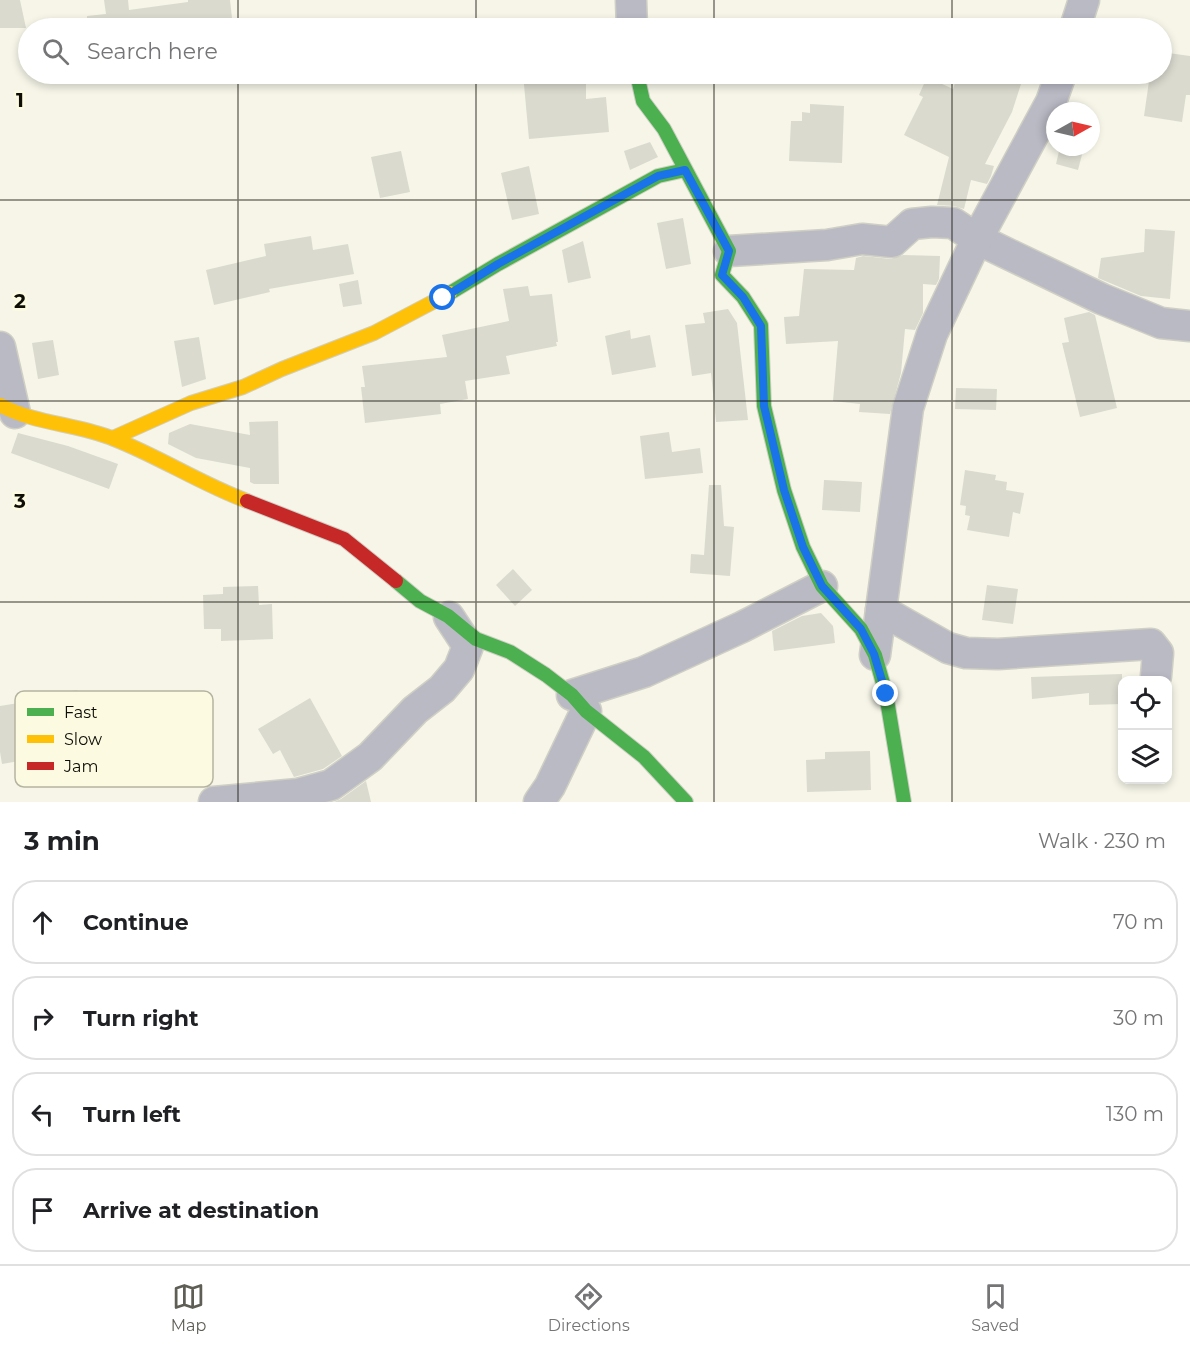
<!DOCTYPE html>
<meta charset="utf-8">
<style>
:root{--surface:#fff;--page:#f2f2f2;--text:#202124;--muted:#757577;--line:#e0e0e0;--accent:#5f5e55}
body{margin:0;font-family:Montserrat,sans-serif;background:var(--page);color:var(--text)}
.controls{position:absolute;right:18px;bottom:18px;display:grid;overflow:hidden;border-radius:12px;box-shadow:0 3px 9px #0003}
.controls button{width:54px;height:54px;display:grid;place-items:center;padding:0;border:0;border-bottom:2px solid var(--line);background:var(--surface);color:var(--text);font:30px sans-serif}
.compass{position:absolute;left:1046px;top:102px;width:54px;height:54px;border-radius:50%;background:var(--surface);box-shadow:0 3px 9px #0003;rotate:82deg}
.stop{position:absolute;width:18px;height:18px;margin:-14px;border:4px solid #1a73e8;border-radius:50%;background:#fff}
.stop.end{background:#1a73e8;border-color:#fff;box-shadow:0 2px 6px #0008}
.list{margin:0;padding:0;list-style:none}
h2{display:flex;justify-content:space-between;align-items:center;height:78px;margin:0;padding:0 24px;font-size:26px}
h2 small{font-size:20px;font-weight:400;color:var(--muted)}
.list li{display:grid;grid-template-columns:39px 1fr auto;gap:18px;align-items:center;box-sizing:border-box;height:84px;margin:0 12px 12px;padding:0 12px;border:2px solid var(--line);border-radius:24px}
.list b{display:block;font-size:22px;white-space:nowrap}
.list em{font-size:20px;font-style:normal;color:var(--muted)}
.icon{flex:none;width:33px;height:33px;fill:none;stroke:currentColor;stroke-width:2;stroke-linecap:round;stroke-linejoin:round}
.map{position:relative;flex:none;width:1190px;height:802px;overflow:hidden}
.search{position:absolute;background:var(--surface);box-shadow:0 3px 9px #0003;left:18px;right:18px;top:18px;height:66px;display:flex;align-items:center;gap:15px;box-sizing:border-box;padding:0 21px;border-radius:33px;color:var(--muted);font-size:22px}
.sheet{height:462px;background:var(--surface)}
nav{display:flex;justify-content:space-around;align-items:center;box-sizing:border-box;height:84px;border-top:2px solid var(--line);background:var(--surface);font-size:16px;color:var(--muted)}
nav a{display:grid;justify-items:center;gap:3px}
nav .on{color:var(--accent)}
.map>svg:first-child{display:block}
.building{fill:#dadacf}
.lines{fill:none;stroke-linecap:round;stroke-linejoin:round}
.street-casing{stroke:#d0cfc5;stroke-width:33}
.fast-casing{stroke:#d0cfc5;stroke-width:16}
.slow-casing{stroke:#d0cfc5;stroke-width:16}
.jam-casing{stroke:#d0cfc5;stroke-width:16}
.street{stroke:#b9bac4;stroke-width:30}
.fast{stroke:#4caf50;stroke-width:14}
.slow{stroke:#ffc107;stroke-width:14}
.jam{stroke:#c62828;stroke-width:14}
.route{stroke:#1a73e8;stroke-width:8}
.grid{fill:none;stroke:#0e0d06;stroke-width:1.5;stroke-opacity:0.55}
.key{fill:#fcfbe2;stroke:#b5b4a0;stroke-width:1.5}
.key-label{font-size:16px;fill:#0e0d06}
.grid-label{font-size:20px;text-anchor:middle;font-weight:bold;fill:#0e0d06;stroke:#fcfbe2;stroke-width:5;stroke-linejoin:round;paint-order:stroke}
</style>
<div class="map">
<svg width="1190" height="802" viewBox="0 0 1190 802">
<rect width="100%" height="100%" fill="#f6f5e8"/>
<g class="building">
<path d="M0 0H20L26 28H0Z"/>
<path d="M104 0H128L129 10 188 2V0H230L232 18 182 25V28H87V16L106 14Z"/>
<path d="M1161 52 1190 56V95H1186L1182 122 1144 116 1150 74H1161Z"/>
<path d="M523 74H586V99L606 97 609 132 529 139Z"/>
<path d="M958 74H990L1021 84 1012 112 985 164 994 166 991 176 987 184 971 180 964 209 954 206 937 205 949 157 904 135 923 97 919 95 927 77 953 89Z"/>
<path d="M810 104 844 106 842 163 789 161 791 121H802V112L810 113Z"/>
<path d="M650 142 658 157 630 170 624 151Z"/>
<path d="M1060 147H1084L1078 170 1056 164Z"/>
<path d="M401 151 410 192 380 198 371 157Z"/>
<path d="M529 166 539 214 512 220 501 173Z"/>
<path d="M683 218 691 264 666 269 657 223Z"/>
<path d="M1145 229 1175 231 1170 299 1141 296 1098 278 1101 258 1144 252Z"/>
<path d="M311 236 313 250 348 244 354 274 269 289 270 292 214 305 206 270 266 256 264 244Z"/>
<path d="M583 241 591 278 568 283 562 250Z"/>
<path d="M903 255 940 256 939 279 936 285 923 284V313L915 330 905 329 901 373 890 414 859 412 860 404 833 401 838 341 786 344 784 317 799 316 804 269 854 270 856 258 863 256 891 259Z"/>
<path d="M358 280 362 304 343 307 339 284Z"/>
<path d="M528 286 530 296 552 294 558 342H556L557 346 506 356 510 374 465 381 468 399 440 404 441 414 365 423 361 387H365L362 366 447 357 442 335 509 321 503 289Z"/>
<path d="M728 309 737 323 748 420 716 422 711 373 692 376 685 325 705 323 703 313Z"/>
<path d="M1089 312 1095 315 1117 408 1080 417 1062 343 1069 342 1064 318Z"/>
<path d="M630 330 631 339 650 335 656 367 612 375 605 336Z"/>
<path d="M199 337 206 379 182 387 174 341Z"/>
<path d="M53 340 59 375 38 379 32 343Z"/>
<path d="M956 388 997 389 996 410 955 409Z"/>
<path d="M278 421 279 484H254L250 482V468L196 458 168 444 169 433 190 424 250 435 249 422Z"/>
<path d="M669 432 672 452 700 448 703 473 645 479 640 436Z"/>
<path d="M18 433 68 446 118 464 109 489 11 453Z"/>
<path d="M965 470 996 475 995 480 1007 482 1006 490 1024 493 1020 514 1013 512 1009 537 967 530 970 516 965 515 966 506 960 505Z"/>
<path d="M824 480 862 482 860 512 822 510Z"/>
<path d="M709 485H721L724 526 734 527 730 576 690 573 691 554 704 555Z"/>
<path d="M513 569 532 590 515 606 496 585Z"/>
<path d="M987 585 1018 589 1013 624 982 620Z"/>
<path d="M258 586 259 605 272 604 273 639 221 641V629H204L203 595 223 594V587Z"/>
<path d="M821 613 833 626 835 643 774 651 772 631 802 616Z"/>
<path d="M1122 674V704L1089 705V693L1032 699 1031 677Z"/>
<path d="M77 690 84 725 106 721 109 740 42 754V757L2 764 0 752V706L43 699V696Z"/>
<path d="M310 698 342 756 323 769 294 777 280 750 273 754 258 729Z"/>
<path d="M870 751 871 790 807 792 806 760 825 759V752Z"/>
<path d="M366 781 371 802H334L341 799Z"/>
</g>
<g class="lines">
<g class="street-casing">
<g id="street">
<path d="M631 0 632 28"/>
<path d="M1075 28 1084 0"/>
<path d="M729 251 827 245 862 239 892 242 912 224 932 222 953 223 977 239 1102 299 1161 323 1190 326"/>
<path d="M0 347 15 413"/>
<path d="M881 610 948 648 966 653 998 654 1151 644 1158 653 1156 676"/>
<path d="M875 655 908 408 932 334 977 239 1051 102 1061 74"/>
<path d="M572 695 644 672 742 627 822 586"/>
<path d="M214 802 298 794 331 785 370 757 415 710 442 689 459 669 468 646 449 617"/>
<path d="M539 802 550 786 586 711"/>
</g>
</g>
<g class="fast-casing">
<g id="fast">
<path d="M637 74 643 101 664 129 729 251 722 275 743 297 761 325 764 406 784 490 803 547 822 586 861 629 875 655 886 694 904 802"/>
<path d="M450 293 498 264 658 176 685 170"/>
<path d="M396 581 420 601 448 616 476 639 510 652 546 675 572 695 586 711 644 757 686 802"/>
</g>
</g>
<g class="slow-casing">
<g id="slow">
<path d="M0 405C35 424 78 424 114 439 160 457 201 484 247 501"/>
<path d="M113 438 191 403 243 387 282 369 374 333 450 293"/>
</g>
</g>
<g class="jam-casing">
<path id="jam" d="M247 501 344 539 396 581"/>
</g>
<use href="#street" class="street"/>
<use href="#fast" class="fast"/>
<use href="#slow" class="slow"/>
<use href="#jam" class="jam"/>
</g>
<g class="lines">
<path class="route" d="M443 298 498 264 658 176 685 170 729 251 722 275 743 297 761 326 764 406 784 490 803 547 822 586 861 629 874 654 886 694"/>
</g>
<path class="grid" d="M238 0V28M476 0V28M714 0V28M952 0V28M238 74V802M476 74V802M714 74V802M952 74V802M0 200H1190M0 401H1190M0 602H1190"/>
<rect x="15" y="691" width="198" height="96" rx="9" class="key"/>
<rect x="27" y="708" width="27" height="8" fill="#4caf50"/>
<rect x="27" y="735" width="27" height="8" fill="#ffc107"/>
<rect x="27" y="762" width="27" height="8" fill="#c62828"/>
<g class="key-label">
<text x="64" y="718">Fast</text>
<text x="64" y="745">Slow</text>
<text x="64" y="772">Jam</text>
</g>
<g class="grid-label">
<text x="20" y="107">1</text>
<text x="20" y="308">2</text>
<text x="20" y="508">3</text>
</g>
</svg>
<div class="controls">
<button><svg class="icon" aria-label="locate" viewBox="0 0 24 24"><circle cx="12" cy="12" r="6"/><path d="M12 2v4M12 18v4M2 12h4M18 12h4"/></svg></button>
<button><svg class="icon" aria-label="layers" viewBox="0 0 24 24"><path d="M12 4l9 5-9 5-9-5zM3 14l9 5 9-5"/></svg></button>
</div>
<svg class="compass" viewBox="-18 -18 36 36"><path d="M0-13l5 13h-10z" fill="#e53935"/><path d="M0 13l5-13h-10z" fill="#757577"/></svg>
<div class="stop" style="left:443px;top:298px"></div>
<div class="stop end" style="left:886px;top:694px"></div>
<div class="search"><svg class="icon" aria-label="search" viewBox="0 0 24 24"><circle cx="10" cy="10" r="6"/><path d="M15 15l6 6"/></svg>Search here</div>
</div>
<section class="sheet">
<h2>3 min<small>Walk · 230 m</small></h2>
<ul class="list">
<li><svg class="icon" aria-label="ahead" viewBox="0 0 24 24"><path d="M12 20V5M6 11l6-6 6 6"/></svg><div><b>Continue</b></div><em>70 m</em></li>
<li><svg class="icon" aria-label="right" viewBox="0 0 24 24"><path d="M7 20v-9h11M14 6l5 5-5 5"/></svg><div><b>Turn right</b></div><em>30 m</em></li>
<li><svg class="icon" aria-label="left" viewBox="0 0 24 24"><path d="M17 20v-9H6M10 6l-5 5 5 5"/></svg><div><b>Turn left</b></div><em>130 m</em></li>
<li><svg class="icon" aria-label="arrive" viewBox="0 0 24 24"><path d="M6 21V4h12l-3 4 3 4H6"/></svg><div><b>Arrive at destination</b></div></li>
</ul>
</section>
<nav>
<a class="on"><svg class="icon" aria-label="map" viewBox="0 0 24 24"><path d="M3 6l6-2 6 2 6-2v14l-6 2-6-2-6 2zM9 4v14M15 6v14"/></svg>Map</a>
<a><svg class="icon" aria-label="directions" viewBox="0 0 24 24"><path d="M12 3l9 9-9 9-9-9zM9 14v-3h6M13 9l2 2-2 2"/></svg>Directions</a>
<a><svg class="icon" aria-label="saved" viewBox="0 0 24 24"><path d="M7 4h10v16l-5-4-5 4z"/></svg>Saved</a>
</nav>
